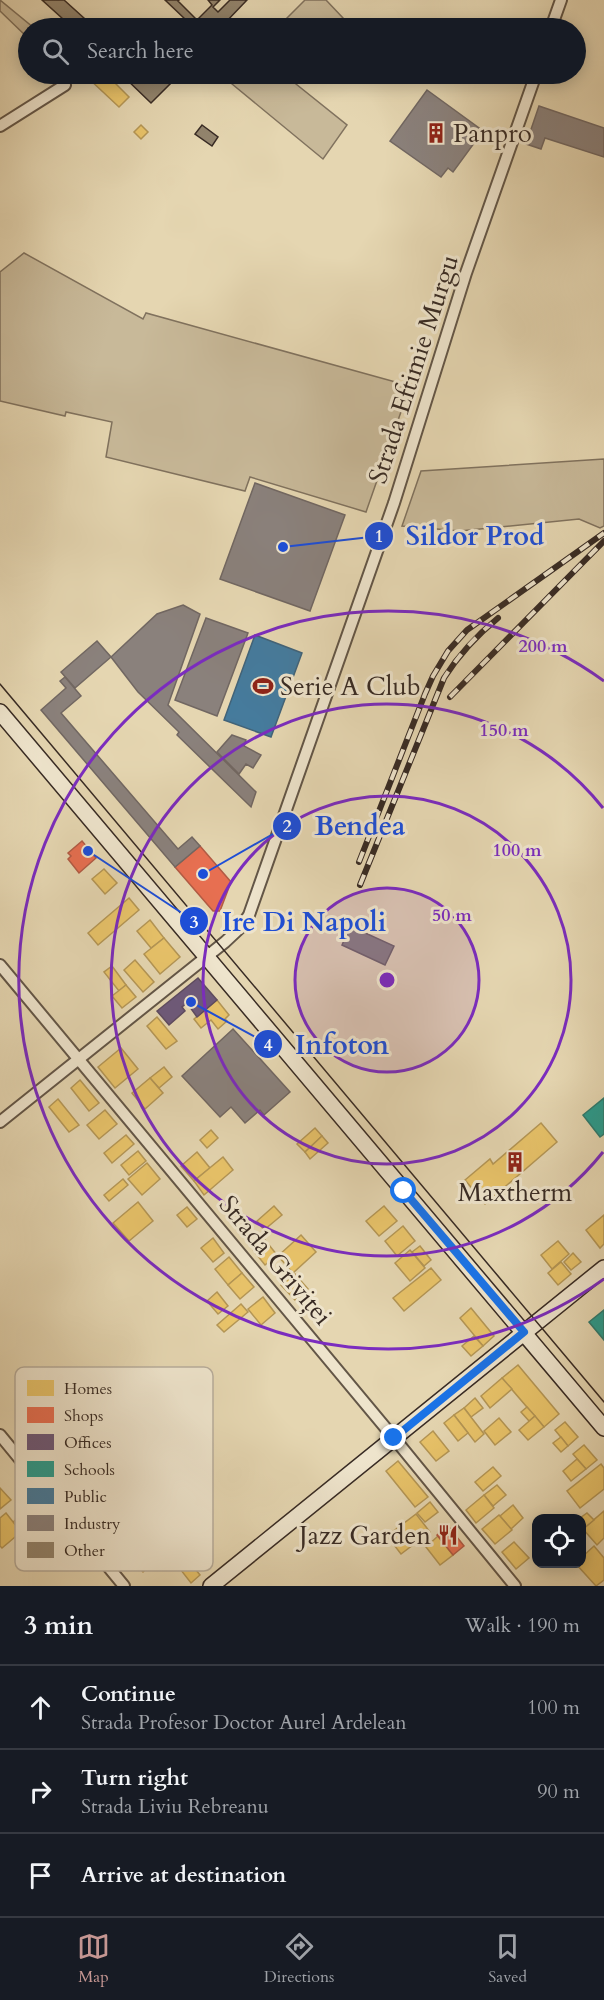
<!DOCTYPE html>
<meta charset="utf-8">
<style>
:root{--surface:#171b24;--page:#242831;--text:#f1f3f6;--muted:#9ea1a6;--line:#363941;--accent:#c59692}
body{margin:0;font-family:Cardo,serif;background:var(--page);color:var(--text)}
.controls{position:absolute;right:18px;bottom:18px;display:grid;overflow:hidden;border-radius:12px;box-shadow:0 3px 15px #0003}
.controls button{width:54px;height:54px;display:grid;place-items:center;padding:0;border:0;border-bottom:2px solid var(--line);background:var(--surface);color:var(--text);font:30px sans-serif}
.stop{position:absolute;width:18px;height:18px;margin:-14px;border:4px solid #1a73e8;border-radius:50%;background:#fff}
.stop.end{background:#1a73e8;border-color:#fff;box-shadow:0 2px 6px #0008}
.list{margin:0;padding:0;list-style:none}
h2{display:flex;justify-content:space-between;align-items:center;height:78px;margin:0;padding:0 24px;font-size:26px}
h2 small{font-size:20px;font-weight:400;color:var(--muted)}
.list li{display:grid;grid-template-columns:39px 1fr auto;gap:18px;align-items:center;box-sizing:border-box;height:84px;padding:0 24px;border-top:2px solid var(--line)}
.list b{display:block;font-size:22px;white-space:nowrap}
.list p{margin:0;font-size:20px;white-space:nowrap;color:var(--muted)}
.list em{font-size:20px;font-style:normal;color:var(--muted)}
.icon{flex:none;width:33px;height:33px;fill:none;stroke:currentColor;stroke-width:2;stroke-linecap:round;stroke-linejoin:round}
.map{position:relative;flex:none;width:604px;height:1586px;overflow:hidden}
.search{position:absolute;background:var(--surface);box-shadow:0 3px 15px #0003;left:18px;right:18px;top:18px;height:66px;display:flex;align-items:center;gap:15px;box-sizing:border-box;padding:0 21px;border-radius:33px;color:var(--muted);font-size:22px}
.sheet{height:330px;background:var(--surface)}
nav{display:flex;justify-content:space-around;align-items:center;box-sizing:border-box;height:84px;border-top:2px solid var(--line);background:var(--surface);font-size:16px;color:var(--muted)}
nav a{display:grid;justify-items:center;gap:3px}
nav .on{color:var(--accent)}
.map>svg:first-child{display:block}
.grass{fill:#c8b999;stroke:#80725e;stroke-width:1.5}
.homes{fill:#e9c46a;stroke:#b49655;stroke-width:1.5}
.shops{fill:#e76f51;stroke:#b25b44;stroke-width:1.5}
.offices{fill:#6d597a;stroke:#5d4b60;stroke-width:1.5}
.schools{fill:#2a9d8f;stroke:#2e7b6f;stroke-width:1.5}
.public{fill:#457b9d;stroke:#416379;stroke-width:1.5}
.industry{fill:#8a817c;stroke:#716762;stroke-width:1.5}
.building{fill:#92846d;stroke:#382b24;stroke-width:1.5}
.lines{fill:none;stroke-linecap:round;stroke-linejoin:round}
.street-casing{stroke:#635647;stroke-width:14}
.secondary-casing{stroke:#382b24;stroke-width:18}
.street{stroke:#eee4cc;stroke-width:10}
.secondary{stroke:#eee4cc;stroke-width:15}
.tram{stroke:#382b24;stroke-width:1.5}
.rail-casing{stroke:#382b24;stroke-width:6}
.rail{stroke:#eee4cc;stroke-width:4;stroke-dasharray:11;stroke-linecap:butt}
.route{stroke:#1a73e8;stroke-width:8}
.ring{fill:none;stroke:#7b2cbf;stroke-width:3}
.labels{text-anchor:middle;stroke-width:6;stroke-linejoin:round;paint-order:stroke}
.poi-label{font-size:26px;fill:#382b24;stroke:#eee4cc;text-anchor:start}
.street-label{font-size:26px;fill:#382b24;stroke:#eee4cc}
.key{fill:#eee4cc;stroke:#b7ac9a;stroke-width:1.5}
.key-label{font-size:16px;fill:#382b24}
.centre{fill:#7b2cbf;stroke:#eee4cc;stroke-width:3}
.ring-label{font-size:18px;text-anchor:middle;font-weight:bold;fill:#7b2cbf;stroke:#eee4cc;stroke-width:6;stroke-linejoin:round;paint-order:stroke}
.leader{fill:none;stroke:#1d4ed8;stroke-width:2}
.callout-dot{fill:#1d4ed8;stroke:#eee4cc;stroke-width:2}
.mark-label{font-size:18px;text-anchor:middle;font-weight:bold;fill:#fff}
.callout-label{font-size:27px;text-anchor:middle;font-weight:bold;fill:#1d4ed8;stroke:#eee4cc;stroke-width:6;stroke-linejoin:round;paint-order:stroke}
</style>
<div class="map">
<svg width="604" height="1586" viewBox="0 0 604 1586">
<rect width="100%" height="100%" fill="#e5d6b1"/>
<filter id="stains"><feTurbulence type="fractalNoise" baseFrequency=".00333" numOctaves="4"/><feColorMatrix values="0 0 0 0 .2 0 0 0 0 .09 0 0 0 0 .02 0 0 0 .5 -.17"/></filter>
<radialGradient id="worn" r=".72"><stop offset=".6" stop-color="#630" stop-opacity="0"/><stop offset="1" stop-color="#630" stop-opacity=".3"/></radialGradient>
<g class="grass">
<path d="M0 0 34 28H28V38L0 11Z"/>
<path d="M305 0H326L343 18 332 28H277Z"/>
<path d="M240 74H288L286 76 347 125 323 159 232 84Z"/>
<path d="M24 253 143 319 146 313 410 386 366 512 250 477 245 491 106 457 112 422 66 412 65 416 0 401V272Z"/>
<path d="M604 459V526L600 528 579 519 460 531 402 526 421 471Z"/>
</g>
<g class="homes">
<path d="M90 74H94L100 79 106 74 129 97 119 107 87 77Z"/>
<path d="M141 125 148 132 141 139 134 132Z"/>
<path d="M104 869 117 883 105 894 92 879Z"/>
<path d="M129 898 139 910 98 945 88 933Z"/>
<path d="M150 920 164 938 151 948 137 931Z"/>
<path d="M164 938 180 957 160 974 144 954Z"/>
<path d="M135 960 154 982 143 992 124 970Z"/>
<path d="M112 966 126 985 119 991 104 972Z"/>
<path d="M126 985 136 997 122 1008 112 996Z"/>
<path d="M217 1000 229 1015 225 1019 227 1021 218 1029 211 1020 201 1028 194 1019Z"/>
<path d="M157 1017 177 1041 166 1049 147 1026Z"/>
<path d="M121 1048 138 1069 115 1088 98 1067Z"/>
<path d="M164 1067 172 1077 159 1088 150 1078Z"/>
<path d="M150 1078 163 1093 145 1109 132 1093Z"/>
<path d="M80 1080 99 1103 89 1111 71 1088Z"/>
<path d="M58 1099 79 1125 69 1132 49 1107Z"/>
<path d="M105 1110 117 1124 99 1139 87 1125Z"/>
<path d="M541 1123 557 1142 485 1204 465 1180 490 1159 493 1164Z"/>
<path d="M315 1128 322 1136 305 1152 297 1144Z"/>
<path d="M211 1130 218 1138 207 1148 200 1140Z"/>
<path d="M126 1135 134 1144 112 1163 104 1153Z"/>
<path d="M322 1136 328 1143 310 1159 305 1152Z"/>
<path d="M138 1151 146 1161 129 1175 121 1165Z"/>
<path d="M197 1152 210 1168 194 1181 181 1166Z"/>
<path d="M223 1157 233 1170 204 1195 194 1181Z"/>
<path d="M147 1163 160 1179 142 1195 128 1179Z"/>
<path d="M123 1179 128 1185 109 1201 104 1195Z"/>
<path d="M138 1202 153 1221 129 1241 113 1223Z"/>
<path d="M274 1206 282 1215 264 1230 257 1221Z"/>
<path d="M384 1206 397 1221 379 1236 366 1221Z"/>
<path d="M187 1207 197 1219 187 1227 177 1215Z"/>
<path d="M604 1215V1244L600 1248 586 1230Z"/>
<path d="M403 1226 415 1241 397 1256 385 1241Z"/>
<path d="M301 1235 316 1252 293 1273 278 1256Z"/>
<path d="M213 1238 224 1253 213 1262 201 1248Z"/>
<path d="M265 1240 277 1255 265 1265 253 1250Z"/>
<path d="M558 1241 569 1254 552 1269 541 1255Z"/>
<path d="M420 1246 431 1260 424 1266 412 1252Z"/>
<path d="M410 1250 425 1268 410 1281 395 1263Z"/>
<path d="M573 1253 581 1262 571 1270 564 1262Z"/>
<path d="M229 1257 242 1273 228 1285 215 1269Z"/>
<path d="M561 1262 571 1274 558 1285 548 1273Z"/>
<path d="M431 1268 441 1280 404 1311 393 1298Z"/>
<path d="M242 1273 254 1287 240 1299 228 1285Z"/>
<path d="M295 1274 308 1289 295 1300 281 1285Z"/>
<path d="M217 1292 228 1306 218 1314 207 1301Z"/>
<path d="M263 1297 275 1313 261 1325 248 1309Z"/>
<path d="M241 1304 248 1312 224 1332 217 1325Z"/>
<path d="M471 1308 494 1336 483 1346 460 1318Z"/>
<path d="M474 1336 483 1346 471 1356 462 1346Z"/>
<path d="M518 1365 559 1414 544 1427 502 1378Z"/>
<path d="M502 1378 512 1389 490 1408 481 1396Z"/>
<path d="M475 1398 483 1408 471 1417 464 1408Z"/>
<path d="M527 1407 535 1416 529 1421 521 1412Z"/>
<path d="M464 1408 484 1434 475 1442 454 1415Z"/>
<path d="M454 1415 468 1433 458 1441 444 1423Z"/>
<path d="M535 1416 544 1427 528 1440 519 1430Z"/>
<path d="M499 1418 511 1432 495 1445 484 1431Z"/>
<path d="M565 1422 578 1437 568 1446 555 1430Z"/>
<path d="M433 1431 449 1451 436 1461 420 1442Z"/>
<path d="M561 1437 568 1446 561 1452 553 1443Z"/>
<path d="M584 1445 597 1460 586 1469 573 1454Z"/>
<path d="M577 1459 586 1469 571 1481 563 1471Z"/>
<path d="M398 1461 428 1497 415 1507 386 1471Z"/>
<path d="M601 1464 604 1468V1489L580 1508 567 1491Z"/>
<path d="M493 1467 501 1476 483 1491 475 1482Z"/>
<path d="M497 1485 506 1495 493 1506 484 1495Z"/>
<path d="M0 1488 11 1500 0 1509Z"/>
<path d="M484 1495 494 1508 476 1523 466 1510Z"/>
<path d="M430 1502 438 1512 425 1522 417 1513Z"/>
<path d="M36 1503 42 1510 19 1529 13 1522Z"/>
<path d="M513 1505 523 1518 511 1529 500 1516Z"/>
<path d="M604 1511V1538L597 1545 583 1529Z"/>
<path d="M6 1513 21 1532 2 1548 0 1546V1518Z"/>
<path d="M587 1513 594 1520 583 1529 580 1518Z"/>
<path d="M416 1514 430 1532 401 1554 387 1536Z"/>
<path d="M499 1515 512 1530 495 1544 482 1529Z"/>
<path d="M438 1536 453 1555 440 1565 426 1547Z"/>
<path d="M514 1542 529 1558 516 1569 502 1552Z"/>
<path d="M148 1544 159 1557 143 1572 131 1559Z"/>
<path d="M175 1544 200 1575 191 1583 166 1551Z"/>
<path d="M594 1546 604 1558V1580L596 1586 576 1564H582V1557Z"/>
</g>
<g class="shops">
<path d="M82 841 96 858 79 873 68 859 71 856 68 853Z"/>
<path d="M200 846 231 882 220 911H213L175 867Z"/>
<path d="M448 1526 464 1546 453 1555 437 1535Z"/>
</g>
<path class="offices" d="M198 978 217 1000 197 1017 187 1003 182 1007 185 1011 169 1025 157 1011Z"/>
<g class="schools">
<path d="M604 1098V1134L600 1137 583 1115Z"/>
<path d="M604 1310V1340L589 1322Z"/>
</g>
<path class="public" d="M255 635 302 653 271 737 224 720Z"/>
<g class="industry">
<path d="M427 90 479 128 471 139 475 142 453 172 448 168 441 177 390 141Z"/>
<path d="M539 106 604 128V157L545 138 541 149 526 144Z"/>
<path d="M255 483 345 515 310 611 220 579Z"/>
<path d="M183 605 200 614 168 705 256 792 251 807 177 735 179 732 138 692 111 657 157 614Z"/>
<path d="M206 618 248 633 217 716 175 700Z"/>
<path d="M97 641 111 657 75 688 61 672Z"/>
<path d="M65 677 81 696 61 713 178 849 192 837 200 846 175 867 41 710 66 688 60 681Z"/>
<path d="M232 735 246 740 244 746 261 755 253 768 246 764 239 774 217 752Z"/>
<path d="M350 926 394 946 385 965 342 945Z"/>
<path d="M233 1029 290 1092 264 1115 260 1110 245 1123 231 1107 220 1117 182 1076Z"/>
</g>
<g class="building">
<path d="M42 0H64L95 28H73Z"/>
<path d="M165 0H179L178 1 197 20 212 5 208 0H220L213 7 218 12 230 0H247L224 24 219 19 209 28H178L186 20Z"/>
<path d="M121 74 160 75 180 74 151 103Z"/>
<path d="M202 125 218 137 212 146 195 134Z"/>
</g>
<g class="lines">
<g class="street-casing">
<g id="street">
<path d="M551 28 561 0"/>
<path d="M0 126 65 85"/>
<path d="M0 965 394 1438 515 1586"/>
<path d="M0 1122 225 942 241 927 249 915 394 503 466 273 536 74"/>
<path d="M0 1435 124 1586"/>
</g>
</g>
<g class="secondary-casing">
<g id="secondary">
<path d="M0 712 604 1428"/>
<path d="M211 1586 604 1268"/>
</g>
</g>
<use href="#street" class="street"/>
<use href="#secondary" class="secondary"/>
<path class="tram" d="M0 684 604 1402"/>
<g class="rail-casing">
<g id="rail">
<path d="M450 697 604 541"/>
<path d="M359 862 425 694 433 676 448 651 467 630 604 533"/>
<path d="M360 885 444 678C460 653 476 636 498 618"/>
</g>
</g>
<use href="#rail" class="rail"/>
</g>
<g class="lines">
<path class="route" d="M394 1438 524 1332 404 1191"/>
</g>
<circle cx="387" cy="980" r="92" fill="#7b2cbf" fill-opacity=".12"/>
<g class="ring">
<circle cx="387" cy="980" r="92"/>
<circle cx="387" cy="980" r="184"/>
<path d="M603 1152A276 276 0 1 1 603 808"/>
<path d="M604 1279A369 369 0 1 1 604 681"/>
</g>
<defs>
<g id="building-bare" transform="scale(1.62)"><path d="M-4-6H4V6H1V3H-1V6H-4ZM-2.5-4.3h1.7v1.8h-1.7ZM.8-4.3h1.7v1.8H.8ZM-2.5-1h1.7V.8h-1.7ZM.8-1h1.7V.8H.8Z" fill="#8f2418" stroke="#eee4cc" stroke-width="2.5" paint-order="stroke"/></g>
<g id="stadium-bare" transform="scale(1.62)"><path d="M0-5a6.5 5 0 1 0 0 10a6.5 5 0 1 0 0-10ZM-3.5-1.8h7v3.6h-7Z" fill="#8f2418" stroke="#eee4cc" stroke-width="2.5" paint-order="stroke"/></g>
<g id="restaurant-bare" transform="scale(1.62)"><path d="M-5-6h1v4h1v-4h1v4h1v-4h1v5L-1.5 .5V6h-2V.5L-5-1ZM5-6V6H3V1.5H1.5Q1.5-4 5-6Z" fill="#8f2418" stroke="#eee4cc" stroke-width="2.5" paint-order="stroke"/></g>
</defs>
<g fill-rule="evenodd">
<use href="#building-bare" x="436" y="133"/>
<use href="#stadium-bare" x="263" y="686"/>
<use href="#building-bare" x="515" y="1162"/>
<use href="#restaurant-bare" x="448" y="1535"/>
</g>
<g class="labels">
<g class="poi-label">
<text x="453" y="142">Panpro</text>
<text x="280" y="695">Serie A Club</text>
<text x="515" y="1201" text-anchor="middle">Maxtherm</text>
<text x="431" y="1544" text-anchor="end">Jazz Garden</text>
</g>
<g class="street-label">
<text transform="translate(413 369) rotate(-72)" y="9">Strada Eftimie Murgu</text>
<text transform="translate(276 1260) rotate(50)" y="9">Strada Griviței</text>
</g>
</g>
<rect x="15" y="1367" width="198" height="204" rx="9" class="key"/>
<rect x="27" y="1380" width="27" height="16" fill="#e9c46a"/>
<rect x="27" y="1407" width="27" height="16" fill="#e76f51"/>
<rect x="27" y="1434" width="27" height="16" fill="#6d597a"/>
<rect x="27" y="1461" width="27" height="16" fill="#2a9d8f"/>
<rect x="27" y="1488" width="27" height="16" fill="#457b9d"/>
<rect x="27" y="1515" width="27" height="16" fill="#8a817c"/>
<rect x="27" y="1542" width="27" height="16" fill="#92846d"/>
<g class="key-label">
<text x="64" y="1394">Homes</text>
<text x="64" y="1421">Shops</text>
<text x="64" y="1448">Offices</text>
<text x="64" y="1475">Schools</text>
<text x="64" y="1502">Public</text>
<text x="64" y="1529">Industry</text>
<text x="64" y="1556">Other</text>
</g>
<circle cx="387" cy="980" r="9" class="centre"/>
<g class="ring-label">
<text x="543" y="652">200 m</text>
<text x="504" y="736">150 m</text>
<text x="517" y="856">100 m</text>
<text x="452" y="921">50 m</text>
</g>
<path class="leader" d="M283 547L379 536M203 874L287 826M88 851L194 921M191 1002L268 1044"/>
<g class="callout-dot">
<circle cx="283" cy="547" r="6"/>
<circle cx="203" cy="874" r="6"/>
<circle cx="88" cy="851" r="6"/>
<circle cx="191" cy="1002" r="6"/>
<circle cx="379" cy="536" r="15"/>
<circle cx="287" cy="826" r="15"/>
<circle cx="194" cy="921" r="15"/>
<circle cx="268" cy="1044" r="15"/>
</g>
<g class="mark-label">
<text x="379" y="542">1</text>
<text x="287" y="832">2</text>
<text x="194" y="928">3</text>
<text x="268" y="1051">4</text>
</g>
<g class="callout-label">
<text x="475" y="545">Sildor Prod</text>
<text x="360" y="835">Bendea</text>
<text x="304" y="931">Ire Di Napoli</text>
<text x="342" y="1054">Infoton</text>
</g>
<rect width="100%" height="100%" filter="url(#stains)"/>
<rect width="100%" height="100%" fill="url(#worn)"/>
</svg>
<div class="controls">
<button><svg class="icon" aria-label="locate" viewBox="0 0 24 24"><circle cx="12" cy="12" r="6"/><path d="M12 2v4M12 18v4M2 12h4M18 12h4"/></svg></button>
</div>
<div class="stop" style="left:404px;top:1191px"></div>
<div class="stop end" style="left:394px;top:1438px"></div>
<div class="search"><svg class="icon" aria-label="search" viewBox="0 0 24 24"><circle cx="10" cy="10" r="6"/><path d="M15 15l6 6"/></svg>Search here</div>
</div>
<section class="sheet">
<h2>3 min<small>Walk · 190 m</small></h2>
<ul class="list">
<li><svg class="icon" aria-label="ahead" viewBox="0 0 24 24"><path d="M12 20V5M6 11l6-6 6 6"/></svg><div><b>Continue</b><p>Strada Profesor Doctor Aurel Ardelean</p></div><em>100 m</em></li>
<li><svg class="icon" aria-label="right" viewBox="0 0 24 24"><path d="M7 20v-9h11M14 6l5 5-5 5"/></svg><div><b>Turn right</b><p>Strada Liviu Rebreanu</p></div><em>90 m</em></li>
<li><svg class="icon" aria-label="arrive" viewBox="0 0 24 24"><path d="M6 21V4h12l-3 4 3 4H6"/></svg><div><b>Arrive at destination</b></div></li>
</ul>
</section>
<nav>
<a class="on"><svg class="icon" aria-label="map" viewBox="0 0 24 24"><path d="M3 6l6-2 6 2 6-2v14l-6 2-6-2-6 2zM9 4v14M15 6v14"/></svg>Map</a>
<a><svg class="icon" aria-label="directions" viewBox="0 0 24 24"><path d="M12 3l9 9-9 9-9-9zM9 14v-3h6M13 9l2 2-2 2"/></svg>Directions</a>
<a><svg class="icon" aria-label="saved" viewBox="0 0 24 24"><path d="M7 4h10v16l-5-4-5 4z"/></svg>Saved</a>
</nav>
